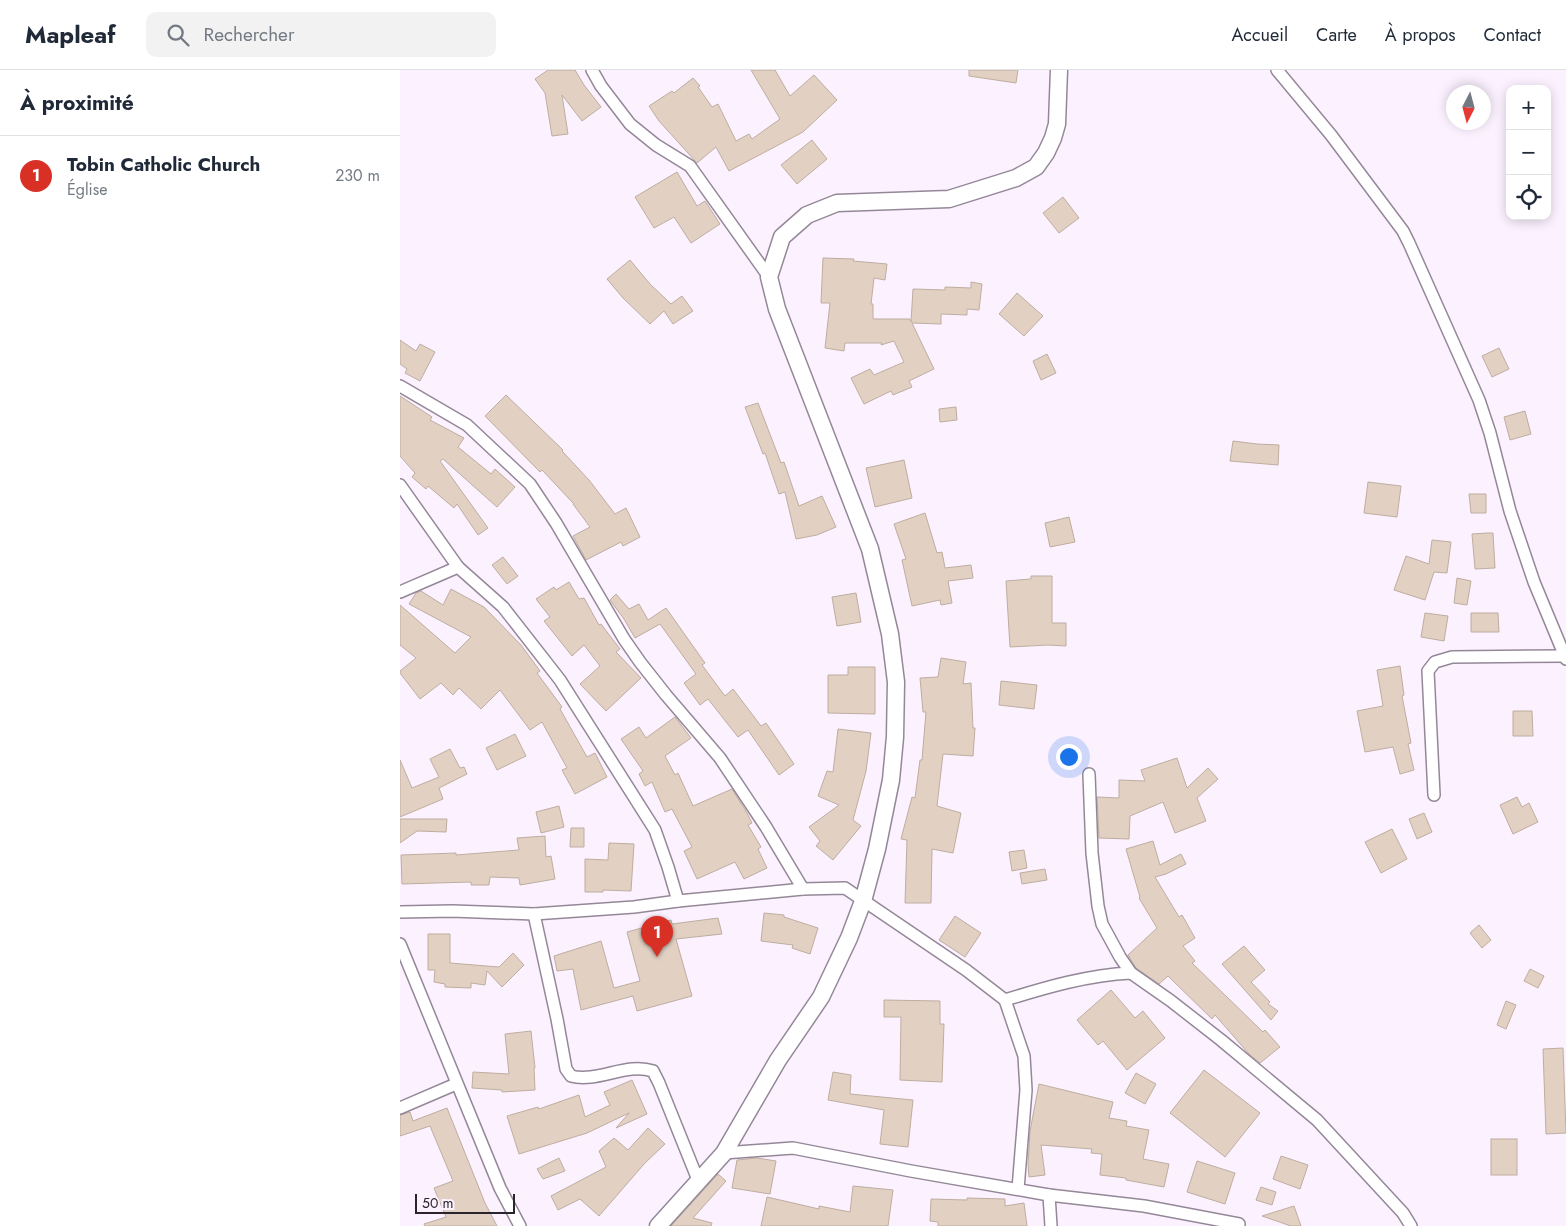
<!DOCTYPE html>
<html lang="fr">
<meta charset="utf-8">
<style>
:root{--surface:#fff;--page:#f2f2f3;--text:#1f2937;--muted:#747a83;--line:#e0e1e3;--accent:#d93025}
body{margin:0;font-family:Jost,sans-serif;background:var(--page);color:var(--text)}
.controls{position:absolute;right:15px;top:15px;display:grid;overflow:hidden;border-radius:10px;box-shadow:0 2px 12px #0003}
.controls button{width:45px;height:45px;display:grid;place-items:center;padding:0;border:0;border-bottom:1px solid var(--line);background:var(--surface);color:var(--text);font:25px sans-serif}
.compass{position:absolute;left:1046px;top:15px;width:45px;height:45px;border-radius:50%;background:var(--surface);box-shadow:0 2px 12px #0003;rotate:186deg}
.scale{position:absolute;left:15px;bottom:12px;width:100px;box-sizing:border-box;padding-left:5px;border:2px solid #2a252b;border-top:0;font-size:14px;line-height:18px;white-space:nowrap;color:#2a252b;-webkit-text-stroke:4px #fcf1ff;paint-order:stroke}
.you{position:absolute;left:668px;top:686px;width:18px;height:18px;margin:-12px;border:4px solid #fff;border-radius:50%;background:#1a73e8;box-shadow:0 0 0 8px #1a73e833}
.badge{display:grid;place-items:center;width:32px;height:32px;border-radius:50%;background:var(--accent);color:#fff;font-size:16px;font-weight:700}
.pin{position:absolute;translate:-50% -41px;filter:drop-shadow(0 1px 2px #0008)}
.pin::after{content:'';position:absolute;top:26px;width:18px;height:15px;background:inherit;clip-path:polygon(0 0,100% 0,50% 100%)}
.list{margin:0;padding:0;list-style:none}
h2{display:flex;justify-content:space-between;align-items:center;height:65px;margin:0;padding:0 20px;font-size:21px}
h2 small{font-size:16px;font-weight:400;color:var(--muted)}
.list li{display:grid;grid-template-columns:32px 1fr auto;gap:15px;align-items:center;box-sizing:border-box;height:80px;padding:0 20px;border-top:1px solid var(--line)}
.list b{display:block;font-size:19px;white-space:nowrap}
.list p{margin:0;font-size:16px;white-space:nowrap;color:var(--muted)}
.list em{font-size:16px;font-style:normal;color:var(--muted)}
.icon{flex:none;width:28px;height:28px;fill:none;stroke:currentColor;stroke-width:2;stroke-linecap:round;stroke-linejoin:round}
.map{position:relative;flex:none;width:1166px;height:1156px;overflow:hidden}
header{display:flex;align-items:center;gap:30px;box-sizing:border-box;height:70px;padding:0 25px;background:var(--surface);border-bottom:1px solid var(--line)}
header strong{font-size:24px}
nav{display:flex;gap:28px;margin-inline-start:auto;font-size:18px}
.search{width:350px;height:45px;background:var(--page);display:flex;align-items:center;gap:12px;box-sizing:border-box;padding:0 18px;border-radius:10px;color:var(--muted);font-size:19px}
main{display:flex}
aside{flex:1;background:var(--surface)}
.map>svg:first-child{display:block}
.building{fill:#e2d1c3;stroke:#beada0}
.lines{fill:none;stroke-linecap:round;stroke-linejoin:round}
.minor-casing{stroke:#948898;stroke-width:14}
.secondary-casing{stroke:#948898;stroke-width:19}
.minor{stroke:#fff;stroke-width:11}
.secondary{stroke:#fff;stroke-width:16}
</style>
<header>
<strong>Mapleaf</strong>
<div class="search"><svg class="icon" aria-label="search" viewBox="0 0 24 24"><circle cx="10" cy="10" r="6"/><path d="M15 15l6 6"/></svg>Rechercher</div>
<nav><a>Accueil</a><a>Carte</a><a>À propos</a><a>Contact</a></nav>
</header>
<main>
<aside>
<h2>À proximité<small></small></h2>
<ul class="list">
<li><span class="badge">1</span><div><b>Tobin Catholic Church</b><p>Église</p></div><em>230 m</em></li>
</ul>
</aside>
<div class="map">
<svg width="1166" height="1156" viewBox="0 0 1166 1156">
<rect width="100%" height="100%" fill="#fcf1ff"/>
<g class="building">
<path d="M148 0H175L184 15 201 37 182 51 162 25 168 64 152 66 145 23 135 9Z"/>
<path d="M351 0H375L390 26 414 5 437 30 403 62 329 101 316 77 297 93 259 51 249 36 272 21 274 23 293 8 300 16 298 17 312 37 318 34 336 71 349 64 352 69 380 49Z"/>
<path d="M569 0H618L616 13 569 6Z"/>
<path d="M412 70 427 89 397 114 381 95Z"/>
<path d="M277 102 297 136 305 131 320 154 291 173 274 147 254 158 235 127Z"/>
<path d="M663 127 679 148 659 163 643 143Z"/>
<path d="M423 188 454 189 453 191 487 194 485 210 474 208 471 234H473V249H510L511 252 513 219 545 220V217L571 218V212L582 214 579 240 567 239V245L541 244V254L512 253 534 299 509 311 512 317 493 325 491 321 464 334 451 308 470 299 474 305 504 292 494 271 481 275 482 273H445L444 281 425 278 430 233H421Z"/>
<path d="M230 190 250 214 271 234 282 226 293 241 273 254 264 241 250 254 223 228 207 209Z"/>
<path d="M617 223 643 246 624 266 599 244Z"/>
<path d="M0 270 16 281 20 274 35 282 20 311 5 303 7 299 0 294Z"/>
<path d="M1099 278 1109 299 1092 307 1082 286Z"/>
<path d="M647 284 656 303 641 310 633 291Z"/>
<path d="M106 325 163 380 162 381 189 410 215 444 226 438 240 467 223 476 221 472 186 490 173 466 190 457 173 434H174L142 400 140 402 85 346Z"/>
<path d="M0 326 32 347 30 350 64 368 58 377 91 404 95 399 115 417 97 437 43 389 40 391 88 458 78 465 57 434 54 438 28 416 26 419 12 407 15 403 0 386Z"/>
<path d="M358 333 381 393 384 392 399 436 422 426 436 457 417 465 396 469 385 422 379 424 365 383 363 384 345 337Z"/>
<path d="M556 337 557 350 540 352 539 339Z"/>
<path d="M1125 341 1131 364 1110 370 1104 347Z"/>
<path d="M833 371 857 374 879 375 878 395 830 391Z"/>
<path d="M504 390 512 428 475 437 466 398Z"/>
<path d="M968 412 1001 416 997 447 964 443Z"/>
<path d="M1069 424H1086V443H1071Z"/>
<path d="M525 443 537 483 542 482 545 498 571 495 573 508 548 511 552 533 541 535 540 530 512 536 502 490 506 489 494 454Z"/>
<path d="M669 447 675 472 650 477 645 453Z"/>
<path d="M1087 463H1093L1095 498 1075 499 1072 464Z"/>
<path d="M1032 470 1051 472 1047 503 1034 502 1025 530 994 520 1006 486 1029 494Z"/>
<path d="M103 487 118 506 107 514 92 495Z"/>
<path d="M631 506H652V553H666V576L648 575 610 577 606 511 631 509Z"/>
<path d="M1057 508 1071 511 1067 535 1054 533Z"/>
<path d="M169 512 179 529 184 528 199 555 201 554 220 579 216 582 241 608 206 641 180 614 200 596 184 575 172 586 144 551 150 547 136 529 154 517 156 520Z"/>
<path d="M51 519 84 537 121 575 140 601 137 603 162 637 160 639 187 687 195 683 207 707 175 724 162 700 167 698 142 652 130 660 100 620 81 639 59 618 53 625 41 613 20 629 0 603V601L16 588 0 575V535L55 583 71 567 9 534 16 523 21 521 43 535Z"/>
<path d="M456 523 461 552 437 556 432 527Z"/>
<path d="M216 524 229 539 239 534 248 550 266 538 305 593 302 595 325 626 333 619 361 656 366 653 394 694 379 705 348 660 338 667 308 629 300 635 284 613 296 604 260 554 235 568 224 549 210 530Z"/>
<path d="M1025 543 1048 546 1044 571 1021 567Z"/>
<path d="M1071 543H1098L1099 562H1071Z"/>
<path d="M541 588 566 592 563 614 571 613 573 658H575L573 686 543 684 537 736 561 743 553 783 532 779 531 833H505L507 770 501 769 512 727 515 728 520 690H522L526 642H523L520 608 538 607Z"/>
<path d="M1000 596 1004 625 1002 626 1011 673 1008 674 1014 700 1000 704 993 677 965 682 957 641 983 636 977 600Z"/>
<path d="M448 597H475V644L428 643V605H448Z"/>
<path d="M601 611 637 615 634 639 599 635Z"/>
<path d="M1113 641H1132L1133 666H1113Z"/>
<path d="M275 647 291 668 265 686 275 705 278 703 293 736 332 719 347 743 352 753 348 755 361 777 358 779 367 798 344 809 335 792 297 809 284 781 292 777 272 739 265 742 252 712 245 716 239 704 243 701 221 669 239 657 246 668Z"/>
<path d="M438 659 471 663 466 701 453 750 461 756 433 790 416 776 420 771 409 757 439 735 418 726 427 701 433 702Z"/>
<path d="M115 664 126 686 97 700 86 678Z"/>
<path d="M50 679 60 698 64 697 67 704 39 718 43 729 0 747V690L12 718 39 707 30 689Z"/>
<path d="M777 688 787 718 808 698 818 709 797 728 806 751 775 763 763 732 730 746 729 769 699 768 697 727 719 728V710L745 711 741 700Z"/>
<path d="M1117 727 1122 737 1129 733 1138 752 1113 764 1100 735Z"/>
<path d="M159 736 164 757 141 763 136 742Z"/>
<path d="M1024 743 1032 762 1017 769 1009 749Z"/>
<path d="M0 749H47L46 762 17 761 0 773Z"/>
<path d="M171 758H184V777H170Z"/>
<path d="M992 759 1007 789 981 803 965 772Z"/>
<path d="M145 766 146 787 151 786 155 809 120 815 119 808 90 807 89 815H71V812L2 814 1 785 56 783V785L119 780 117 768Z"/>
<path d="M753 771 760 795 781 784 786 794 766 804 755 807 779 847 782 845 795 868 783 876 795 891 792 893 863 962 865 960 880 977 860 993 849 984 815 945 812 949 768 906 759 914 736 898 728 885 757 858 739 828 740 827 726 779Z"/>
<path d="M209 773 234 774 231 821 203 820V822H185V789L208 790Z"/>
<path d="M624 780 627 798 612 801 609 782Z"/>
<path d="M645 799 647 810 622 814 620 803Z"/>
<path d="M364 843 384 845V847L418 858 410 884 392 878 393 875 361 871Z"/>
<path d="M555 846 581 863 565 887 539 870Z"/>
<path d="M318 848 322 864 276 869 292 926 237 941 233 926 181 940 173 899 157 901 154 886 201 871 214 918 240 911 227 862 271 850 272 854Z"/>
<path d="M1079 855 1091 870 1082 878 1070 863Z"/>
<path d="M28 864H50V893L99 897 113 883 124 895 102 917 87 901 85 915 71 913V918L45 917V914L34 912 35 900H28Z"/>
<path d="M844 876 865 900 851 912 870 932 868 934 878 941 871 950 822 894Z"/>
<path d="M1130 899 1144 906 1138 918 1124 911Z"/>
<path d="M711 920 735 948 743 941 765 968 727 1000 703 971 698 975 677 950Z"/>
<path d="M484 930 540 931V954H544L542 1012 500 1010 501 947H484Z"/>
<path d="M1106 931 1116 935 1106 959 1097 955Z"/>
<path d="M131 961 135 998H134L135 1020 102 1022V1020L72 1018 73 1002 109 1004 105 964Z"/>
<path d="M1163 978 1166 1063 1146 1064 1143 979Z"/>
<path d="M804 1000 860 1043 825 1087 770 1043Z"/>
<path d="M433 1002 451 1005 450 1024 513 1030 508 1077 480 1074 484 1040 428 1030Z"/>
<path d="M736 1003 756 1014 745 1034 725 1023Z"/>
<path d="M232 1010 247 1044 216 1058 229 1043 187 1063 119 1084 107 1046 138 1037 139 1039 179 1025 185 1047 210 1035 204 1022Z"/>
<path d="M639 1014 713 1032 709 1048 727 1051 726 1056 749 1060 743 1089 769 1094 764 1117 726 1110V1108L700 1105 702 1084 691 1083 692 1079 641 1075 645 1105 629 1107 628 1094 630 1061Z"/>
<path d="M47 1038 85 1133 97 1156H25L24 1154 46 1147 34 1118 53 1111 30 1056 0 1066V1045L10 1042 13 1051Z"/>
<path d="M248 1058 265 1074 245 1093 199 1146 180 1129 158 1140 151 1126 206 1097 199 1081 214 1068 228 1080Z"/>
<rect x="1091" y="1069" width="26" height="36"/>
<path d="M881 1086 908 1095 900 1119 873 1109Z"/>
<path d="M159 1088 165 1101 143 1109 137 1099Z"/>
<path d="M357 1088 376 1091 370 1124 332 1118 337 1090Z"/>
<path d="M797 1091 835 1103 825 1134 787 1122Z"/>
<path d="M318 1104 326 1111 293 1148 312 1153 311 1156H271Z"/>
<path d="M453 1116 493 1120 488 1156H361L367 1127 419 1139V1136L450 1142Z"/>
<path d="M861 1117 876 1122 872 1135 856 1130Z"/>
<path d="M567 1128 605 1129V1136L624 1133 627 1156H538V1152L530 1151 531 1129 567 1130Z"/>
<path d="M894 1136 901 1156H891L862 1146Z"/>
</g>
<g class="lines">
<g class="minor-casing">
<g id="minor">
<path d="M192 0 201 16 230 54 256 75 290 96 369 207"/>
<path d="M877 0 931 65 1003 161 1009 173 1079 330 1090 363 1110 441 1134 512 1166 589"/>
<path d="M0 316 67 355 130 414 156 453 224 569 240 592 266 625 320 688 366 757 403 819"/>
<path d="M0 415 58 497"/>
<path d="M0 522 58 497 103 537 160 610 255 760 268 797 278 831"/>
<path d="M689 704 692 783 698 836 702 854 720 887 731 903 771 931 821 970 917 1050 1003 1143 1011 1156"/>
<path d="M1034 725 1028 601 1035 592 1052 587 1164 586"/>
<path d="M0 842 52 841 134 844 234 837 278 831 403 819 445 818 566 900 605 930 624 986 626 1020 618 1119"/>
<path d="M134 844 157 949 166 999 171 1006C198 1013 226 992 253 1001L259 1013 298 1110"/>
<path d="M0 874 100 1118 120 1156"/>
<path d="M605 930C647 917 688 905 731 903"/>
<path d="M0 1038 56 1014"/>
<path d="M324 1083 393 1078 511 1101 649 1125 744 1136 839 1154"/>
<path d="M649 1125 651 1156"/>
</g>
</g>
<g class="secondary-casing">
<path id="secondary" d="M258 1156 324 1083 378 990 421 927 449 868 463 831 477 779 491 710 495 667 496 612 490 564 470 479 377 239 369 207 382 167 407 145 437 133 549 129 616 108 636 97 646 83 653 68 657 54 659 0"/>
</g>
<use href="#minor" class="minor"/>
<use href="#secondary" class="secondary"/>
</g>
</svg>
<div class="controls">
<button>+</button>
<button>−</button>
<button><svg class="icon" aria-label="locate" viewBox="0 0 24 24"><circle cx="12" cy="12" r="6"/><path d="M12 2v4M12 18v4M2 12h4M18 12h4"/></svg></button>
</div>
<svg class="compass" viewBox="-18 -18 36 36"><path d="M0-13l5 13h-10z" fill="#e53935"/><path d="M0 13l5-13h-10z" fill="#747a83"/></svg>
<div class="scale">50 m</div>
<div class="you"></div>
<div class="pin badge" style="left:257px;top:887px">1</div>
</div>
</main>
